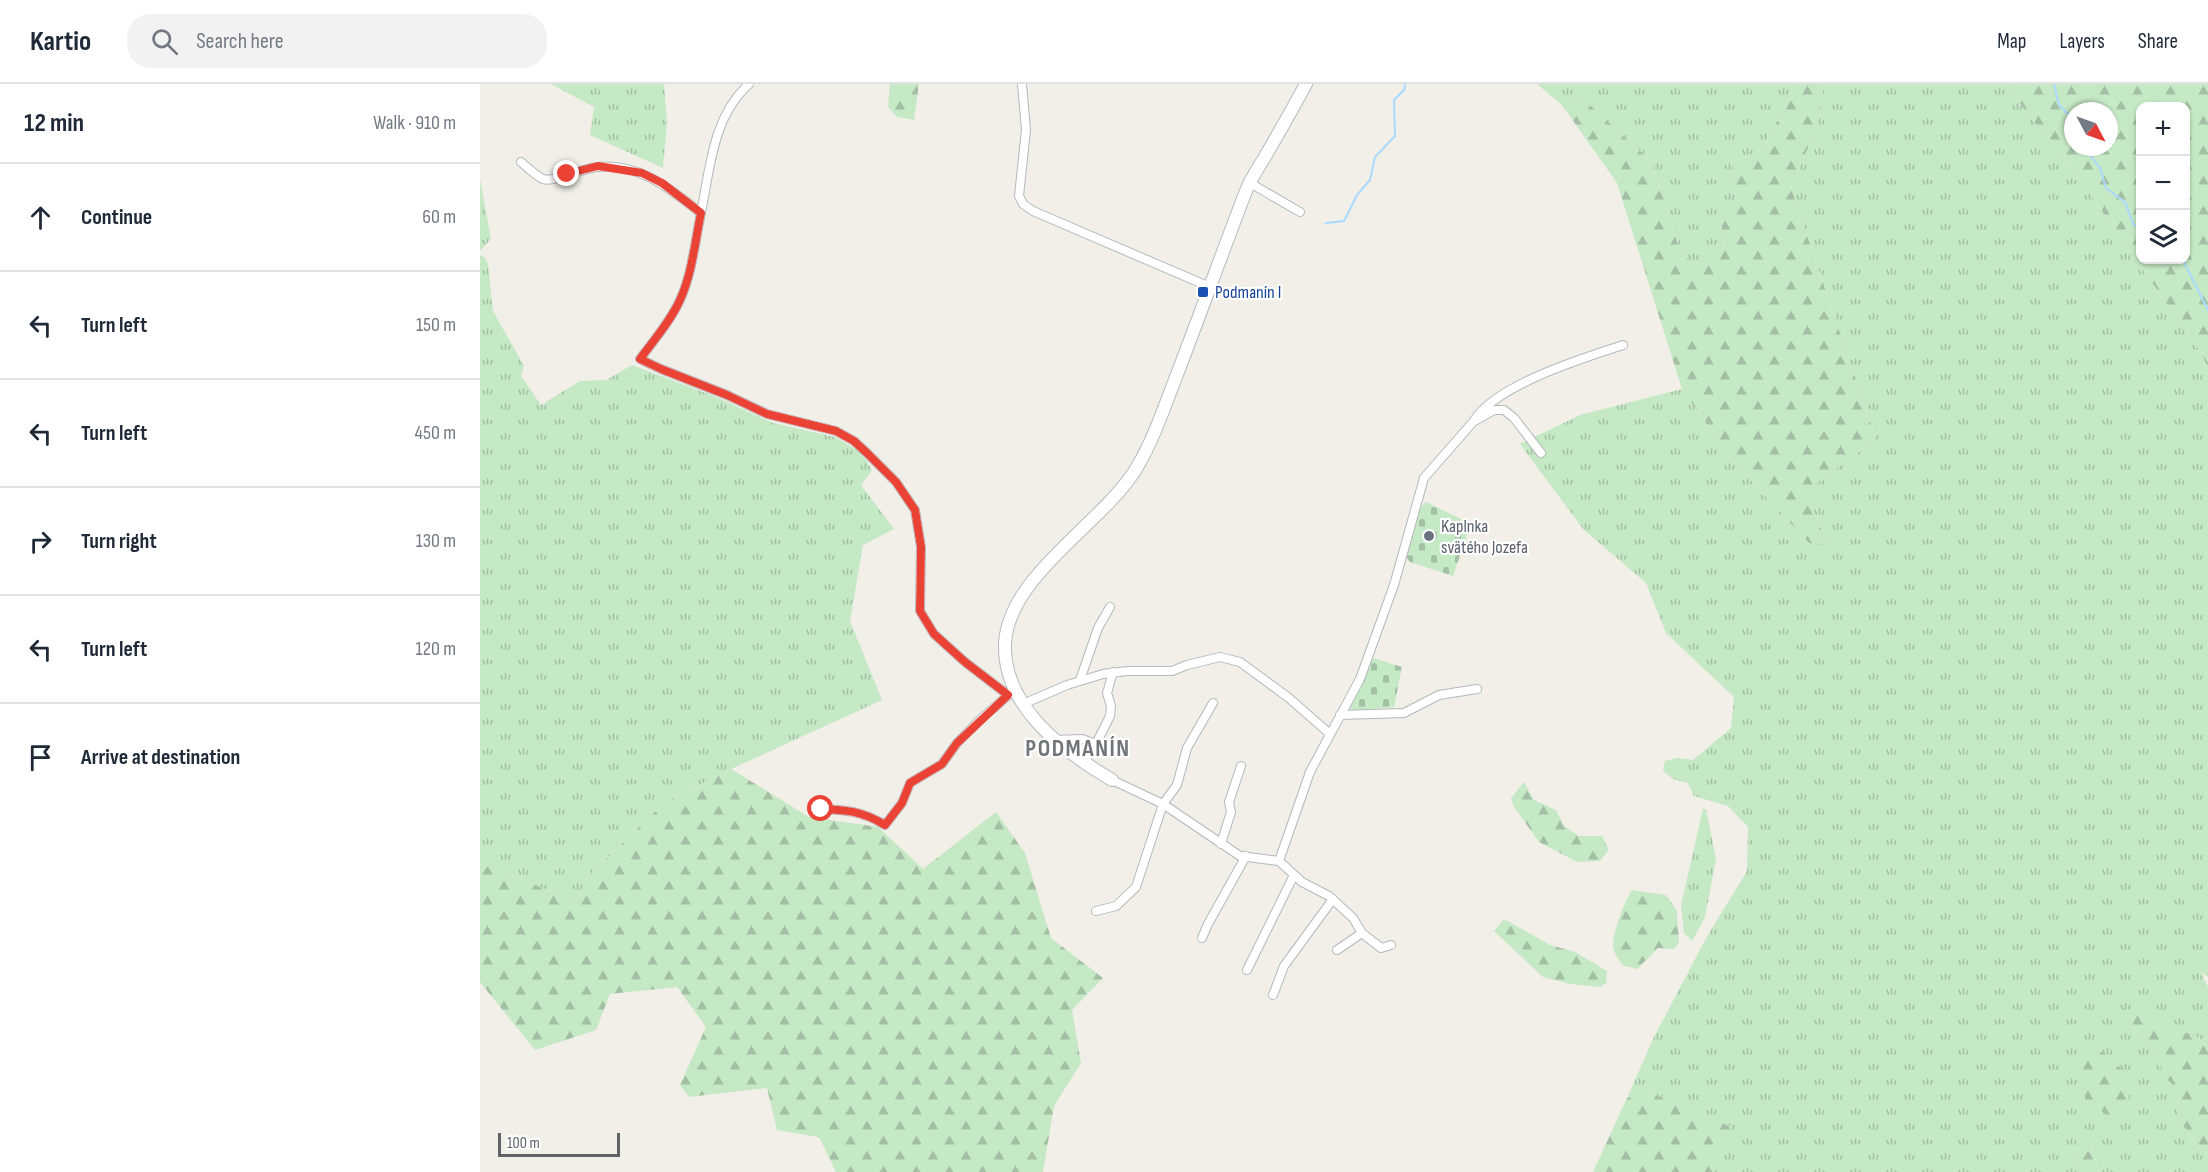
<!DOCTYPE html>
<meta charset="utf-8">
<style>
:root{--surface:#fff;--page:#f2f2f3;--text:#1f2937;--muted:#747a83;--line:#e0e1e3}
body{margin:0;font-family:"Sofia Sans Condensed",sans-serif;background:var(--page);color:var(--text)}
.controls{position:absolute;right:18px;top:18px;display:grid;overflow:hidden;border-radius:12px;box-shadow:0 2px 4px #0004}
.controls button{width:54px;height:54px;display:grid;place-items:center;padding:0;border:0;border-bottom:2px solid var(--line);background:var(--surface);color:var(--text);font:30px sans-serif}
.compass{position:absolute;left:1584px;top:18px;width:54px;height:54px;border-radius:50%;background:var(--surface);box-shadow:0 2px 4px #0004;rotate:131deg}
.scale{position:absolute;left:18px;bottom:15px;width:122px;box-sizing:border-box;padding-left:6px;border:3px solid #5f6368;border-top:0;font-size:16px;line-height:21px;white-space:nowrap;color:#5f6368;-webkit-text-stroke:4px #fff;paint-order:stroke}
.stop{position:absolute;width:18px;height:18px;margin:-14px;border:4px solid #ea4335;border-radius:50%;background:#fff}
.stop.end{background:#ea4335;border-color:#fff;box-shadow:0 2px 6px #0008}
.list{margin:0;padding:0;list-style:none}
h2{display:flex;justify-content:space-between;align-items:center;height:78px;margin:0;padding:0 24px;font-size:26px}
h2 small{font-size:20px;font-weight:400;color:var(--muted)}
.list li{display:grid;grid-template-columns:39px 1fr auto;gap:18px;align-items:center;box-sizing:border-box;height:108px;padding:0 24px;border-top:2px solid var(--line)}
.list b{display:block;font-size:22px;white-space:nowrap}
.list em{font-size:20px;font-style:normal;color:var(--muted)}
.icon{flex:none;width:33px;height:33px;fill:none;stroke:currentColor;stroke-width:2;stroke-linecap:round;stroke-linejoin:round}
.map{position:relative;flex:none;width:1728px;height:1088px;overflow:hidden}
header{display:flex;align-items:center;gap:36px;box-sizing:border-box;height:84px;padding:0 30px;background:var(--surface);border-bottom:2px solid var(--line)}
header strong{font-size:28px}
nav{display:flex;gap:33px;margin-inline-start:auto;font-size:21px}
.search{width:420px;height:54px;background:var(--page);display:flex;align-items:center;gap:15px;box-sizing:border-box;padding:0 21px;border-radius:24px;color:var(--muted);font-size:22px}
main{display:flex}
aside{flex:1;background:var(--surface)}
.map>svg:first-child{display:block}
.grass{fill:url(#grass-tufts)}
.forest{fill:url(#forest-firs);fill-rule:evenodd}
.cemetery{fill:url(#cemetery-stones)}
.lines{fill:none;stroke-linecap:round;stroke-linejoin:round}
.stream{stroke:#aadaff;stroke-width:2}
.street-casing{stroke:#b5b8bc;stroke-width:10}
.secondary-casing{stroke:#b6babf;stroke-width:14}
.street{stroke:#fff;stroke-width:8}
.secondary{stroke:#fff;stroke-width:12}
.route{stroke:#ea4335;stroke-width:8}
.transit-dot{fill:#1a4fb4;stroke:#fff;stroke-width:2}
.worship-dot{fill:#6b7280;stroke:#fff;stroke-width:2}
.labels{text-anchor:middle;stroke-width:4.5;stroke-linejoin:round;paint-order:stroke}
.transit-label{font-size:18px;fill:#164399;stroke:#fff;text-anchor:start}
.worship-label{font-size:18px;fill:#5b616d;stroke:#fff;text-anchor:start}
.district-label{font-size:24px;font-weight:bold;letter-spacing:1.5px;fill:#70757a;stroke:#fff}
</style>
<header>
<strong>Kartio</strong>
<div class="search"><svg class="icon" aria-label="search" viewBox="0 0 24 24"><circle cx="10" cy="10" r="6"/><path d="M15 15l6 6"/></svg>Search here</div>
<nav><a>Map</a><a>Layers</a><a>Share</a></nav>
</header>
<main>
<aside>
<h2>12 min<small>Walk · 910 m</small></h2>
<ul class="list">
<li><svg class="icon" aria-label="ahead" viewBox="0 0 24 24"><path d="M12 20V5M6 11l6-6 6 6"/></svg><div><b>Continue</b></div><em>60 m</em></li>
<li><svg class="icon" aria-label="left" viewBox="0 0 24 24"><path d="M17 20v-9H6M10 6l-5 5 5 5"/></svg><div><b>Turn left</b></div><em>150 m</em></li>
<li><svg class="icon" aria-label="left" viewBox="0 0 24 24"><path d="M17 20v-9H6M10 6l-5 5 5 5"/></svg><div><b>Turn left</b></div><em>450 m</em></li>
<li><svg class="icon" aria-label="right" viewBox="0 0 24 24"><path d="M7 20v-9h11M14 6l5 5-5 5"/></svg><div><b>Turn right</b></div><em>130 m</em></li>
<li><svg class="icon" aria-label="left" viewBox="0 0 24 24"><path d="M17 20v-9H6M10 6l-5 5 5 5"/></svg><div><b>Turn left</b></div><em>120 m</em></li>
<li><svg class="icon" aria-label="arrive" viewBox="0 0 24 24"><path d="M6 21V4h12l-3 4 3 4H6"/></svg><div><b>Arrive at destination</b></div></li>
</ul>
</aside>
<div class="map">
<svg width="1728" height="1088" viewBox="0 0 1728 1088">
<defs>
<pattern id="grass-tufts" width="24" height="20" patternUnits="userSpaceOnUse" patternTransform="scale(1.5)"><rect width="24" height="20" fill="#c5e8c5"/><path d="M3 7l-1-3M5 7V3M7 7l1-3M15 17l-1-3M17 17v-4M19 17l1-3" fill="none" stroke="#a3c0a4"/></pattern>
<pattern id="forest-firs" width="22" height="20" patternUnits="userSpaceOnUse" patternTransform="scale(1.5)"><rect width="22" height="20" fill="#c5e8c5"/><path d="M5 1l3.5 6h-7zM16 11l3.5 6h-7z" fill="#a3c0a4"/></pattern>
<pattern id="cemetery-stones" width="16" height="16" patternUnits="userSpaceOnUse" patternTransform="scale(1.5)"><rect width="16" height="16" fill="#c5e8c5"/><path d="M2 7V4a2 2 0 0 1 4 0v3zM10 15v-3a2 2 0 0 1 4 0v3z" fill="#a3c0a4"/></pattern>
</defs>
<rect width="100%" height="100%" fill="#f1efe8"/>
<g class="grass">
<path d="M71 0H184L187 39 183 84 110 51 114 23Z"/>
<path d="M1057 0H1316L1283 65 1253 79 1256 120 1241 129 1243 167 1214 182 1198 161 1172 78 1101 13 1082 21Z"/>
<path d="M1344 0H1533L1534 12 1599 94 1722 270 1728 284V893L1721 888 1728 903V963L1718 953 1653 944 1679 969 1684 991 1698 1006 1699 1035 1719 1065 1728 1063V1088H1619L1610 1056 1595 1067 1596 1088H1232L1250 1043 1168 1008 1147 1014 1173 955 1225 856 1267 787 1268 743 1248 722 1214 712 1208 699 1193 695 1183 687 1185 677 1197 674 1213 676 1251 644 1254 613 1186 549 1166 499 1103 445 1040 360 1100 331 1202 305 1254 378 1329 459 1347 460 1326 407 1396 355 1311 104 1338 40Z"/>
<path d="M0 95 11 155 0 167Z"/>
<path d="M0 171 5 174 8 180 13 227 44 282 41 292 61 321 100 297 126 296 152 281 236 313 293 339 355 353 382 369 392 386 381 401 414 445 383 461 370 537 402 616 251 685 184 719 108 793 96 817 0 780Z"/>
<path d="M1223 725H1226L1236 775 1225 833 1212 857 1204 849 1201 821Z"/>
</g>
<g class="forest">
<path d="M410 0H439L434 36 417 33 408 23Z"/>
<path d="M1316 0H1344L1338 40 1311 104 1396 355 1326 407 1347 460 1329 459 1254 378 1202 305 1137 99 1082 21 1101 13 1172 78 1198 161 1214 182 1243 166 1241 129 1256 119 1253 79 1283 65Z"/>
<path d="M1533 0H1728V284L1722 270 1599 94 1534 12ZM1660 22H1706V176H1660ZM1593 27H1629V63H1593Z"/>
<path d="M251 685 329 733 398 743 443 785 516 728 545 769 571 854 623 894 592 926 601 979 574 1022 563 1088H356L339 1053 297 1046 287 1004 209 1013 200 1001 226 943 197 903 130 910 116 946 55 966 0 898V780L96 817 108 793 184 719Z"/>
<path d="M1044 698 1054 716 1076 726 1084 742 1099 752H1122L1129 766 1120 777 1097 778 1059 758 1034 723 1031 714Z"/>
<path d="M1152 806 1186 811 1197 827 1199 859 1194 865 1178 864 1157 885 1144 882C1139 876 1133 869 1133 861 1133 849 1145 815 1152 806Z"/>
<path d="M1024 835 1070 861 1095 868 1127 887 1126 899 1120 903 1090 900 1063 893 1014 847Z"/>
<path d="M1642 924 1718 953 1728 963V1063L1719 1065 1699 1035 1698 1006 1683 991 1679 969 1639 930Z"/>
<path d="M1622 968C1651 992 1654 994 1645 1032L1634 1035 1606 1017 1600 990 1607 971Z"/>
<path d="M1168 1008 1251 1043 1232 1088H1113L1147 1014Z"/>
<path d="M1599 1045 1610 1056 1619 1088H1596L1595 1067Z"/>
</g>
<g class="cemetery">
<path d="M946 418 991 440 973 492 930 478 926 473 940 424Z"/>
<path d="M893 574 922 583 914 623 875 627 869 624 881 603Z"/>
</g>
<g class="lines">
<g class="stream">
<path d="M1574 0 1579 21 1590 32 1593 44"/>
<path d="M1604 63 1620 84 1626 104 1645 118 1653 140 1660 145"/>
<path d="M846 139 864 137 877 111 890 96 895 73 915 52 914 16 924 6 925 0"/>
<path d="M1703 176 1728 226"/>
</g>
<g class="street-casing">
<g id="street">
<path d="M542 0 546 46 539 112 543 120 553 127 730 203"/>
<path d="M41 78C47 83 55 91 63 95 73 99 103 84 117 83 159 78 190 105 221 129 230 84 233 32 269 0"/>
<path d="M770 99 820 128"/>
<path d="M221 129C215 158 212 190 200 216 190 238 174 256 160 275L181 285 247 311 287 330 356 347 374 357 388 370 416 398 435 426 441 463 440 527 454 550 485 578 528 611"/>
<path d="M995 335C1019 300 1103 274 1143 261"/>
<path d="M600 596 618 544 630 523"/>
<path d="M543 620 587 601 623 590 648 587H692L707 581 740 573 760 578 809 614 850 650"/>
<path d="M860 631 924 629 959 611 997 605"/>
<path d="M574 656 602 655 616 660 603 679"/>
<path d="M616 660 630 632 631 622 627 609 633 588"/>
<path d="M632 696 683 720 760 772 799 777 822 798 849 812 873 834 882 849 901 864 911 861"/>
<path d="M341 725C367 726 382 727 405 741L422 719 430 699 462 680 477 659 502 634 531 609"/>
<path d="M741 760 751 728 749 718 761 682"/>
<path d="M799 777 830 688 880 595 914 501 944 394 993 338 1014 326H1024L1034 334 1061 369"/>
<path d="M616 827 636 822 656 803 683 720 697 701 707 664 733 619"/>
<path d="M722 854 728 840 766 772"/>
<path d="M857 866 882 849"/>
<path d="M767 886 814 791"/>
<path d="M793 911 804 882 853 815"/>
</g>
</g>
<g class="secondary-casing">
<path id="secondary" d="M632 696C583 667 523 623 525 560 528 492 622 440 656 385 673 357 684 324 696 293 720 231 742 169 766 107 771 94 779 83 786 71 800 47 813 24 826 0"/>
</g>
<use href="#street" class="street"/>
<use href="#secondary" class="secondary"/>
</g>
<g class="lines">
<path class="route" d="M87 90 118 82 162 89 182 99 221 129C215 158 212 190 200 216 190 238 174 256 160 275L181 285 247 311 287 330 356 347 374 357 388 370 416 398 435 426 441 463 440 527 454 550 485 578 528 611 477 659 462 680 430 699 422 719 405 741C382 727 367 726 341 725"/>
</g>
<rect class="transit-dot" x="717" y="202" width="12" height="12" rx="3"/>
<circle class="worship-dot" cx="949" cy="452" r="6"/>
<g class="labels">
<g class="transit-label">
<text x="735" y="214">Podmanín I</text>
</g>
<g class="worship-label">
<text x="961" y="448">Kaplnka<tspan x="961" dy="21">svätého Jozefa</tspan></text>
</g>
<g class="district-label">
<text x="598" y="672">PODMANÍN</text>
</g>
</g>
</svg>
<div class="controls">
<button>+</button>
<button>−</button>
<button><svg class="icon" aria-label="layers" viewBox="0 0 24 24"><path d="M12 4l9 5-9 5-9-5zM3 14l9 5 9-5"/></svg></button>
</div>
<svg class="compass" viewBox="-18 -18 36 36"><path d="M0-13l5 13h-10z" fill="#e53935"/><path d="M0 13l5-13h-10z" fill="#747a83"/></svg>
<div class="scale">100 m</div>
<div class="stop" style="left:341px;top:725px"></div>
<div class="stop end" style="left:87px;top:90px"></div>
</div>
</main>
